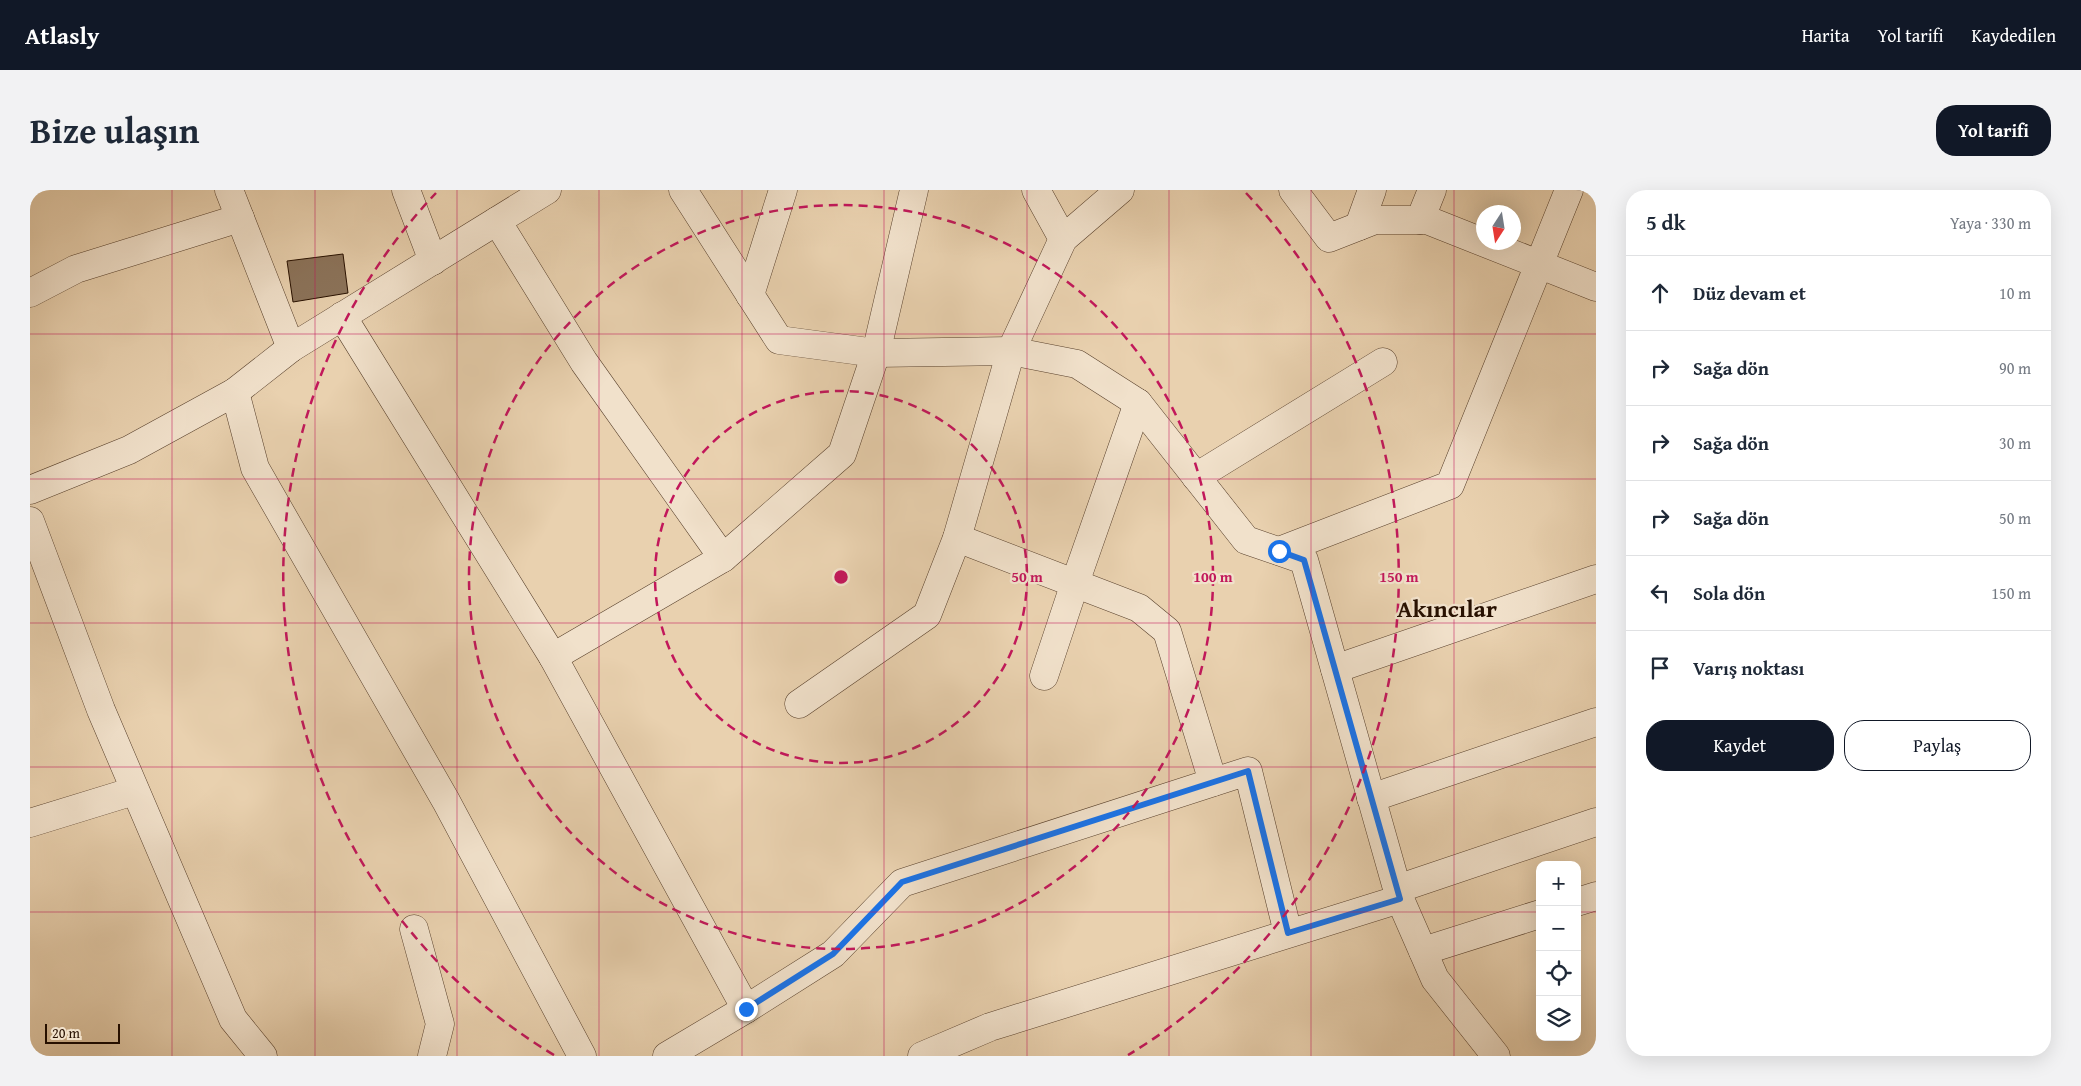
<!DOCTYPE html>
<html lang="tr">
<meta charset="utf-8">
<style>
:root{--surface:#fff;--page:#f2f2f3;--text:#1f2937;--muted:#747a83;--line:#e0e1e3;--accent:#111827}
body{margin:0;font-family:"Gentium Book Plus",serif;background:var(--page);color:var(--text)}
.controls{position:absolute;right:15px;bottom:15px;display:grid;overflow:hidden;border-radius:10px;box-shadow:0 5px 20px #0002}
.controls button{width:45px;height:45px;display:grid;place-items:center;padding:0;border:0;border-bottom:1px solid var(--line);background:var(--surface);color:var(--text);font:25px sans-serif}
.compass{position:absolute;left:1446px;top:15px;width:45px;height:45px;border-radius:50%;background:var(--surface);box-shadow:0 5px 20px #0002;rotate:192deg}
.scale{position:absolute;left:15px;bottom:12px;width:75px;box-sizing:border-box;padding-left:5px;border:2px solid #271000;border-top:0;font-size:14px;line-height:18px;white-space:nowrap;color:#271000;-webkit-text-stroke:4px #f1e1cb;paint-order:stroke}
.stop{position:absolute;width:15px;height:15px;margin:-11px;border:4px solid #1a73e8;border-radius:50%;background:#fff}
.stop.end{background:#1a73e8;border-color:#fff;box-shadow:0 1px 5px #0008}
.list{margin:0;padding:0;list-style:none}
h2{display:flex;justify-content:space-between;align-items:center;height:65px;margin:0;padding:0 20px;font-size:21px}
h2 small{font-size:16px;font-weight:400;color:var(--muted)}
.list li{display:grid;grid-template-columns:32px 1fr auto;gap:15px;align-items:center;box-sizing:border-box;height:75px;padding:0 20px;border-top:1px solid var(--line)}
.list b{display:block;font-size:19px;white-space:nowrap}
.list em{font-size:16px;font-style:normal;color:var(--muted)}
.actions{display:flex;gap:10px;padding:15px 20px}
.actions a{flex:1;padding:11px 0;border:1px solid var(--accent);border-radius:20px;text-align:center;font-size:18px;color:var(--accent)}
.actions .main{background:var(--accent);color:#fff}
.icon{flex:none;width:28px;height:28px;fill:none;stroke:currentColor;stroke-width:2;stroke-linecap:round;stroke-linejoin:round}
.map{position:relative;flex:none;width:1566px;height:866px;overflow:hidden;border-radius:20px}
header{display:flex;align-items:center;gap:30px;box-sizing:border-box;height:70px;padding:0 25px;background:var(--accent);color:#fff}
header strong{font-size:24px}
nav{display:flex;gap:28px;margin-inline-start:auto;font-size:18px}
.intro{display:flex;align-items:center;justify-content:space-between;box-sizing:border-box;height:120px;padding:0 30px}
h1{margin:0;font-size:35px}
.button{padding:12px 22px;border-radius:20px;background:var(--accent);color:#fff;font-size:18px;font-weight:700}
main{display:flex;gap:30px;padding:0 30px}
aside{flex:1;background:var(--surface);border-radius:20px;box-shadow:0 5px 20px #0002}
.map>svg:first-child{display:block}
.building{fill:#8c745b;stroke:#271000}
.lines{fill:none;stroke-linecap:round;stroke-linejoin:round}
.street-casing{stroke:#58402c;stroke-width:29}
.street{stroke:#f1e1cb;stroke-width:28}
.route{stroke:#1a73e8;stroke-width:6}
.grid{fill:none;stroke:#c2185b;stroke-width:1;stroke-opacity:0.55}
.ring{fill:none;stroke:#c2185b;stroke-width:2.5;stroke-dasharray:9 6}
.labels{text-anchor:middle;stroke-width:4.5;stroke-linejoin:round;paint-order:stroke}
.district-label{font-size:24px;font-weight:bold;fill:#271000;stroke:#f1e1cb}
.centre{fill:#c2185b;stroke:#f1e1cb;stroke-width:2.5}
.ring-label{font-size:15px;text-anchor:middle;font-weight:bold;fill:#c2185b;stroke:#f1e1cb;stroke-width:4.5;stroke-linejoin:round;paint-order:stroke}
</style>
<header>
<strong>Atlasly</strong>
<nav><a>Harita</a><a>Yol tarifi</a><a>Kaydedilen</a></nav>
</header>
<div class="intro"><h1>Bize ulaşın</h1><a class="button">Yol tarifi</a></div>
<main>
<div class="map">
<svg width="1566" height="866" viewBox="0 0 1566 866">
<rect width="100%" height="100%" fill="#e9d1af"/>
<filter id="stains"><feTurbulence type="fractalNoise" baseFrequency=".004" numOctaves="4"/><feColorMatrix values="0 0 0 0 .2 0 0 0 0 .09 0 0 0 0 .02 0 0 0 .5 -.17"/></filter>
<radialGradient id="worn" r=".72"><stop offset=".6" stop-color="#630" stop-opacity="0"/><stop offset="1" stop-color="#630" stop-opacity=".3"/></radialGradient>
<path class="building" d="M313 64 318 103 263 112 257 71Z"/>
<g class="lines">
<g class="street-casing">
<g id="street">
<path d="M199 0 261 158"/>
<path d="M376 0 403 71"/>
<path d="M653 0 749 150 846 163 981 161 1047 174 1108 213 1216 350 1274 370 1370 709 1405 789 1466 866"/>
<path d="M1006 0 1033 49"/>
<path d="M1263 0 1299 48 1345 30H1397L1566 97"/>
<path d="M1390 30 1402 0"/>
<path d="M467 31 554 172 693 368"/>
<path d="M1329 36 1342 0"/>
<path d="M0 103 46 79 210 28"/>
<path d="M720 105 753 0"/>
<path d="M312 126 523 467 716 819"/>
<path d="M205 202 225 278 416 611 552 866"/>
<path d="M1166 287 1353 172"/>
<path d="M0 300 99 260 205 202 261 158 517 0"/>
<path d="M0 331 71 520 203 829 233 866"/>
<path d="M927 348 1109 418 1137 441 1183 592"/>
<path d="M1249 361 1420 295 1539 0"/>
<path d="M523 467 693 368 812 264 846 163 884 0"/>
<path d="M1305 479 1566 389"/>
<path d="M1014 486 1045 393 1108 213"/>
<path d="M769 514 897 425 927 348 981 161 1033 49 1090 0"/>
<path d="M1341 608 1566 532"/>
<path d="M0 633 104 601"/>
<path d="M1367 699 1566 632"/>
<path d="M1547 712 1566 706"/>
<path d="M384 739 410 834 402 866"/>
<path d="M1393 761 1510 724"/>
<path d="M637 866 716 819 803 764 872 693 1218 581 1258 743"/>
<path d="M892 866 960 837 1370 709"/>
</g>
</g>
<use href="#street" class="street"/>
</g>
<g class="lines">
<path class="route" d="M716 819 803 764 872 692 1218 581 1258 743 1370 709 1274 370 1249 361"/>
</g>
<path class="grid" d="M142 0V866M285 0V866M427 0V866M569 0V866M712 0V866M854 0V866M997 0V866M1139 0V866M1281 0V866M1424 0V866M0 144H1566M0 289H1566M0 433H1566M0 577H1566M0 722H1510M1547 722H1566"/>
<g class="ring">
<circle cx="811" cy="387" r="186"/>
<circle cx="811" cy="387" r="372"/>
<path d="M524 865A558 558 0 0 1 406 3M1216 3A558 558 0 0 1 1098 865"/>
</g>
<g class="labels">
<g class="district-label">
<text x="1417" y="427">Akıncılar</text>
</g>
</g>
<circle cx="811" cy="387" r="8" class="centre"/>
<g class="ring-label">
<text x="997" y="392">50 m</text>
<text x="1183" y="392">100 m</text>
<text x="1369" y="392">150 m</text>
</g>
<rect width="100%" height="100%" filter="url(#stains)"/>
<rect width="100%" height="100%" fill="url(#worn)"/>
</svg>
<div class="controls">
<button>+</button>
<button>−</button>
<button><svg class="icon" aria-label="locate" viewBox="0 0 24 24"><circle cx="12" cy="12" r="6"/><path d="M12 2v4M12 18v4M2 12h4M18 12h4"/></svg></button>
<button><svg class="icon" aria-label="layers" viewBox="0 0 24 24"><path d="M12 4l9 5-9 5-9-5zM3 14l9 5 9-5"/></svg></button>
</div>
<svg class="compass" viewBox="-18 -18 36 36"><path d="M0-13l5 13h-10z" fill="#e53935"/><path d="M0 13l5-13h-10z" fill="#747a83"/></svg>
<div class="scale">20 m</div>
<div class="stop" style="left:1249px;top:361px"></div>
<div class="stop end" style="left:716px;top:819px"></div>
</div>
<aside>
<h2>5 dk<small>Yaya · 330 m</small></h2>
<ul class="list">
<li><svg class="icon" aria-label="ahead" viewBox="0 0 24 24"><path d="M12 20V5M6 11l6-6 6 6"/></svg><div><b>Düz devam et</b></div><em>10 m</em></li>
<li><svg class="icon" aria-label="right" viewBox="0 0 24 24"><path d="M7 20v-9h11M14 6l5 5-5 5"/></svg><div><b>Sağa dön</b></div><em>90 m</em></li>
<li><svg class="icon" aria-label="right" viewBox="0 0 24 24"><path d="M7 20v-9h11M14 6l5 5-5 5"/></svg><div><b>Sağa dön</b></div><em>30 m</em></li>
<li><svg class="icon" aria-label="right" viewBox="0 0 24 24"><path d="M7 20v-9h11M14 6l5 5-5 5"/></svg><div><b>Sağa dön</b></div><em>50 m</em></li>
<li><svg class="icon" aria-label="left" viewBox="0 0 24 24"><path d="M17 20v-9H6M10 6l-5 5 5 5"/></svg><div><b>Sola dön</b></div><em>150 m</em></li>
<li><svg class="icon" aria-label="arrive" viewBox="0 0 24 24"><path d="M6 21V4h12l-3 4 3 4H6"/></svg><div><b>Varış noktası</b></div></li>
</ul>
<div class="actions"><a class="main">Kaydet</a><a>Paylaş</a></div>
</aside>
</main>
